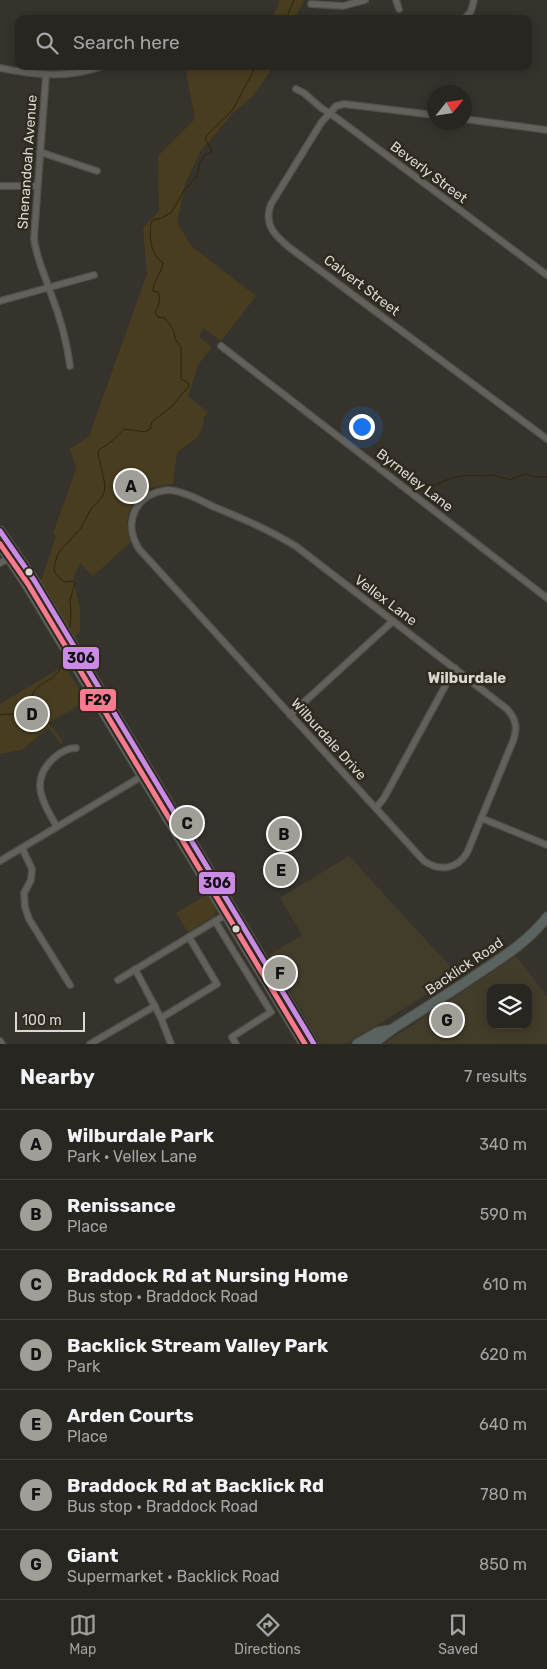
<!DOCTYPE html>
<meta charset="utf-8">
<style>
:root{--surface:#282621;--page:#34322e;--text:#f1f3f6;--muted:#a5a5a5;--line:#44433f;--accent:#a19e97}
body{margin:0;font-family:Rubik,sans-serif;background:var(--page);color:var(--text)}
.controls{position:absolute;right:15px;bottom:15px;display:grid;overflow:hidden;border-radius:10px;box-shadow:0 2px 12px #0003}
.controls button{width:45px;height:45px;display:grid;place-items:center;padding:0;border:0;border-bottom:1px solid var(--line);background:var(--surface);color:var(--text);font:25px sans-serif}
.compass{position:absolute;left:427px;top:85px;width:45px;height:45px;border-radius:50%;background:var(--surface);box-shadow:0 2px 12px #0003;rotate:60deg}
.scale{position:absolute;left:15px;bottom:12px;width:70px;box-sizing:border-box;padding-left:5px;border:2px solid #dbd8d1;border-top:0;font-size:14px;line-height:18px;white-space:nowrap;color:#dbd8d1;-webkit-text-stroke:4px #2e2a1e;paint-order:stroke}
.you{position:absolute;left:361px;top:426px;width:18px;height:18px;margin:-12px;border:4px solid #fff;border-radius:50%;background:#1a73e8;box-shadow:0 0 0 8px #1a73e833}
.badge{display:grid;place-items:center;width:32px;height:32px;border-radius:50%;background:var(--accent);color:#111;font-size:16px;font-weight:700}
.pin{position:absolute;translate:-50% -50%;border:2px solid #fff;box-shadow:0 1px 5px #0006}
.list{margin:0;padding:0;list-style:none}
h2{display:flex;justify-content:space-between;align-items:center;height:65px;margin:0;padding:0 20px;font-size:21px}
h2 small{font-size:16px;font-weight:400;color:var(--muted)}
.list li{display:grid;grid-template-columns:32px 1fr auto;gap:15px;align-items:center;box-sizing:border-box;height:70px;padding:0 20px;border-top:1px solid var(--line)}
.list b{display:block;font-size:19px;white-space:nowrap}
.list p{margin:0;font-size:16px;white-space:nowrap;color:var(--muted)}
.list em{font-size:16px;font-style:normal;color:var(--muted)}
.icon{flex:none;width:28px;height:28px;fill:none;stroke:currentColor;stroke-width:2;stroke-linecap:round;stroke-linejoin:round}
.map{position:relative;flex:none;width:547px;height:1044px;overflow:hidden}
.search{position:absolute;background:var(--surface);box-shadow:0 2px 12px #0003;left:15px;right:15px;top:15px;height:55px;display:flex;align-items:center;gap:12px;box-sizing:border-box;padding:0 18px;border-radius:10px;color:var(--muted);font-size:19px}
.sheet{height:555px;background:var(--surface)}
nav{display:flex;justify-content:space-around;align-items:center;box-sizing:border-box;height:70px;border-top:1px solid var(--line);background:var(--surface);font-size:14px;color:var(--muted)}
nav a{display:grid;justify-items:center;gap:2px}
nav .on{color:var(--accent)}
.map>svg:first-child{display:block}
.built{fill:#423c2b;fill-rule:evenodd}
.green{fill:#493d20}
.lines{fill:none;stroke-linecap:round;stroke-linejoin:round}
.stream{stroke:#2f2404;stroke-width:1}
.minor-casing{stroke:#52504a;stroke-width:8}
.primary-casing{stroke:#52504a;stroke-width:11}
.minor{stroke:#63615c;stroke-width:5.5}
.primary{stroke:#5a6360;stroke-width:9}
.bus-1-casing{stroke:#2e2a1e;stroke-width:9}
.bus-2-casing{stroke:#2e2a1e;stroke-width:9}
.bus-1{stroke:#ca8be6;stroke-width:5}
.bus-2{stroke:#fc7a8f;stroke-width:5}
.bus-dot{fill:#dbd8d1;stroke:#2e2a1e;stroke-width:2}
.labels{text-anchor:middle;stroke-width:5;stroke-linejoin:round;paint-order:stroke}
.street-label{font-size:14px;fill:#dbd8d1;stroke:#2e2a1e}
.neighbourhood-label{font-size:15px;font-weight:bold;fill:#dbd8d1;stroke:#2e2a1e}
.line-badge{stroke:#2e2a1e;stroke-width:2}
.pale-badge-label{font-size:14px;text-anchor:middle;font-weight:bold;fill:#111}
</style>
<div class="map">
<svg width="547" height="1044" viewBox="0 0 547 1044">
<rect width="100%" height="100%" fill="#35332c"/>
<g class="built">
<path d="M349 856 458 975 347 1044H321L269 955 302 935 280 898Z"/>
<path d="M516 956 547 996V1044H383ZM491 988H528V1025H491Z"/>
</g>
<g class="green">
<path d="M279 0H304L295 19H271L278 6Z"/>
<path d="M197 66H274L253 96 232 114 200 152 185 184 177 222 191 246 256 296 221 341 203 328 199 337 212 347 198 365 188 397 208 412 203 418 204 424 197 438 177 452 173 484 152 487 136 500 129 511 127 522 130 543 93 576 80 563 73 578 80 608V631L75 636 63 619 41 581 56 536 53 533 76 469 70 449 89 436 147 274 143 228 159 211 158 156 195 119 186 71Z"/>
<path d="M60 668 62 670 68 671 86 701 49 723 63 742 61 744 49 728 21 750 0 754V704Z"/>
<path d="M208 894C213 901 219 907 214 916L188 932 176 913Z"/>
</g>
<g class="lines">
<g class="stream">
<path d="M286 19 294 0"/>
<path d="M423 490 429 486 435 485 451 478 470 475 482 476 493 475 510 480 525 474 534 477H547"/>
<path d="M70 627 71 613 70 600 75 583 72 581 64 582 55 573 54 568 57 556 60 551 81 528 91 509 102 497 104 493 105 485 98 453 99 450 112 441 124 429 145 432 150 429 152 422 172 406 189 386 188 383 181 379V347L175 339 174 331 165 318 158 317 155 312C158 306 162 299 158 292L153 291C153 280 162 273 163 263 150 253 149 238 151 223L153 220 161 218 171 213 185 189 194 180 198 173 199 164 205 155 211 152 212 150 205 139 209 133 232 111 256 66"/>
<path d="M0 715C8 713 16 716 23 711 31 706 29 699 34 692 40 682 52 681 58 672 61 667 62 662 63 657"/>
</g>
<g class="minor-casing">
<g id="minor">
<path d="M396 0 399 9"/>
<path d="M311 4 343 6 365 0"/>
<path d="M466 17 471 11 474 0"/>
<path d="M0 68C34 75 69 79 102 66"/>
<path d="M46 75 34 238C36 258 45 275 51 294 60 317 67 342 70 366"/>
<path d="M296 89 304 93 320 107 338 119 547 275"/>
<path d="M434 115 344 104 336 106 321 123 271 204C263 224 275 236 290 248L547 439"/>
<path d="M464 119 547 130"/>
<path d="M40 152 97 171"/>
<path d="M0 186H37"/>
<path d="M0 301 94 275"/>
<path d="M221 346 547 598"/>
<path d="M168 490C183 491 198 499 212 506 241 518 270 530 297 547L507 709C516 719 518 728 513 741L467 853C457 869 440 872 424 861L139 549C122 522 136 493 168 490Z"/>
<path d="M0 563 11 557"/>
<path d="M290 715 393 621"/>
<path d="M376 808 384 798 455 668"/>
<path d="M481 818 547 845"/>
<path d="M57 827C43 802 28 780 55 757 61 752 68 748 76 748"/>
<path d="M22 848 32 869 31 880 24 893 25 907 29 919 70 985"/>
<path d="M0 861 144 775"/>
<path d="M215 921 271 1012 232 1037 236 1044"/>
<path d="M135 969 161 1018 171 1044"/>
<path d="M118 980 227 914"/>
<path d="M161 1018 217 984 189 937"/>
<path d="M0 1041 2 1044"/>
<path d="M90 1044 155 1006"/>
</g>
</g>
<g class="primary-casing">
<g id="primary">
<path d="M0 531 34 580 314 1044"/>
<path d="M0 545 25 582 304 1044"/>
<path d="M357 1044 378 1032 390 1030"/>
<path d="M372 1044C382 1038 390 1030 400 1024 429 1006 457 988 485 969 508 954 530 939 547 917"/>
</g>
</g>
<use href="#minor" class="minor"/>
<use href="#primary" class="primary"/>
<g class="bus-1-casing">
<path id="bus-1" d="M0 531 34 580 314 1044"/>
</g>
<g class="bus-2-casing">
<path id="bus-2" d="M0 544 28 584 305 1044"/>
</g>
<use href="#bus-1" class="bus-1"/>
<use href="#bus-2" class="bus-2"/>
</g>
<g class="bus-dot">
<circle cx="29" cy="572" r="4.5"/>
<circle cx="236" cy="929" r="4.5"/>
</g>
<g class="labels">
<g class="street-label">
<text transform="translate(27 162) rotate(-86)" y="5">Shenandoah Avenue</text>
<text transform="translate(429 172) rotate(37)" y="5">Beverly Street</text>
<text transform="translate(362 285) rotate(37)" y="5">Calvert Street</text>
<text transform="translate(415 480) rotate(38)" y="5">Byrneley Lane</text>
<text transform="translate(386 600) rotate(37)" y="5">Vellex Lane</text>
<text transform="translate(329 739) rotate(48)" y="5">Wilburdale Drive</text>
<text transform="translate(464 966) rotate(-34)" y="5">Backlick Road</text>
</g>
<g class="neighbourhood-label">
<text x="467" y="683">Wilburdale</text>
</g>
</g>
<g class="line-badge">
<rect x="62" y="646" width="38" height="24" rx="5" fill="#ca8be6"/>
<rect x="79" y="688" width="38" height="24" rx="5" fill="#fc7a8f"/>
<rect x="198" y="871" width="38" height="24" rx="5" fill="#ca8be6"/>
</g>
<g class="pale-badge-label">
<text x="81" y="663">306</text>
<text x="98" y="705">F29</text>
<text x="217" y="888">306</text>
</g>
</svg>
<div class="controls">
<button><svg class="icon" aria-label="layers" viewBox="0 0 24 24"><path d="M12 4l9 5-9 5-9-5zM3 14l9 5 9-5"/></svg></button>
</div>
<svg class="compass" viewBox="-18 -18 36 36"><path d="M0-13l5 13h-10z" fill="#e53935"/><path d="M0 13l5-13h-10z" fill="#a5a5a5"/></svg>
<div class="scale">100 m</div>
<div class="you"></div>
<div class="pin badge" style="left:131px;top:486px">A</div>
<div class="pin badge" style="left:284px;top:834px">B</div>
<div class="pin badge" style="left:187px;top:823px">C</div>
<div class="pin badge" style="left:32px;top:714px">D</div>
<div class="pin badge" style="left:281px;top:870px">E</div>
<div class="pin badge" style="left:280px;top:973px">F</div>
<div class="pin badge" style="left:447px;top:1020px">G</div>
<div class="search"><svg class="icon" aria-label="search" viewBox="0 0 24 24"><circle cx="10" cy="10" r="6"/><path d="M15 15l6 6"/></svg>Search here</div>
</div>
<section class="sheet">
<h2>Nearby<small>7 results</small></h2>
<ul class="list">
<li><span class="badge">A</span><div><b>Wilburdale Park</b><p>Park · Vellex Lane</p></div><em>340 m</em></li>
<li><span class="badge">B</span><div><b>Renissance</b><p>Place</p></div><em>590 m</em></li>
<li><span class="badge">C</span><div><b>Braddock Rd at Nursing Home</b><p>Bus stop · Braddock Road</p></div><em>610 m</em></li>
<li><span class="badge">D</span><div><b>Backlick Stream Valley Park</b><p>Park</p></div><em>620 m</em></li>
<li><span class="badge">E</span><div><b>Arden Courts</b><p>Place</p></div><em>640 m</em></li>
<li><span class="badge">F</span><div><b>Braddock Rd at Backlick Rd</b><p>Bus stop · Braddock Road</p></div><em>780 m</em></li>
<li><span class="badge">G</span><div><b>Giant</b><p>Supermarket · Backlick Road</p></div><em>850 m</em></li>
</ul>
</section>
<nav>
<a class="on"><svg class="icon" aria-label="map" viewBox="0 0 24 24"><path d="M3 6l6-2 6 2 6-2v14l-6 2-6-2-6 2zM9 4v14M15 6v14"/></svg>Map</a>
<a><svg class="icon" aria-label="directions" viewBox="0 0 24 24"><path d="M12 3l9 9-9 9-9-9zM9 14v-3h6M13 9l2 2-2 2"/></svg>Directions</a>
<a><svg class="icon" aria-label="saved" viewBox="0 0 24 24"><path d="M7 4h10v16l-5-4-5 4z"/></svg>Saved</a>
</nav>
